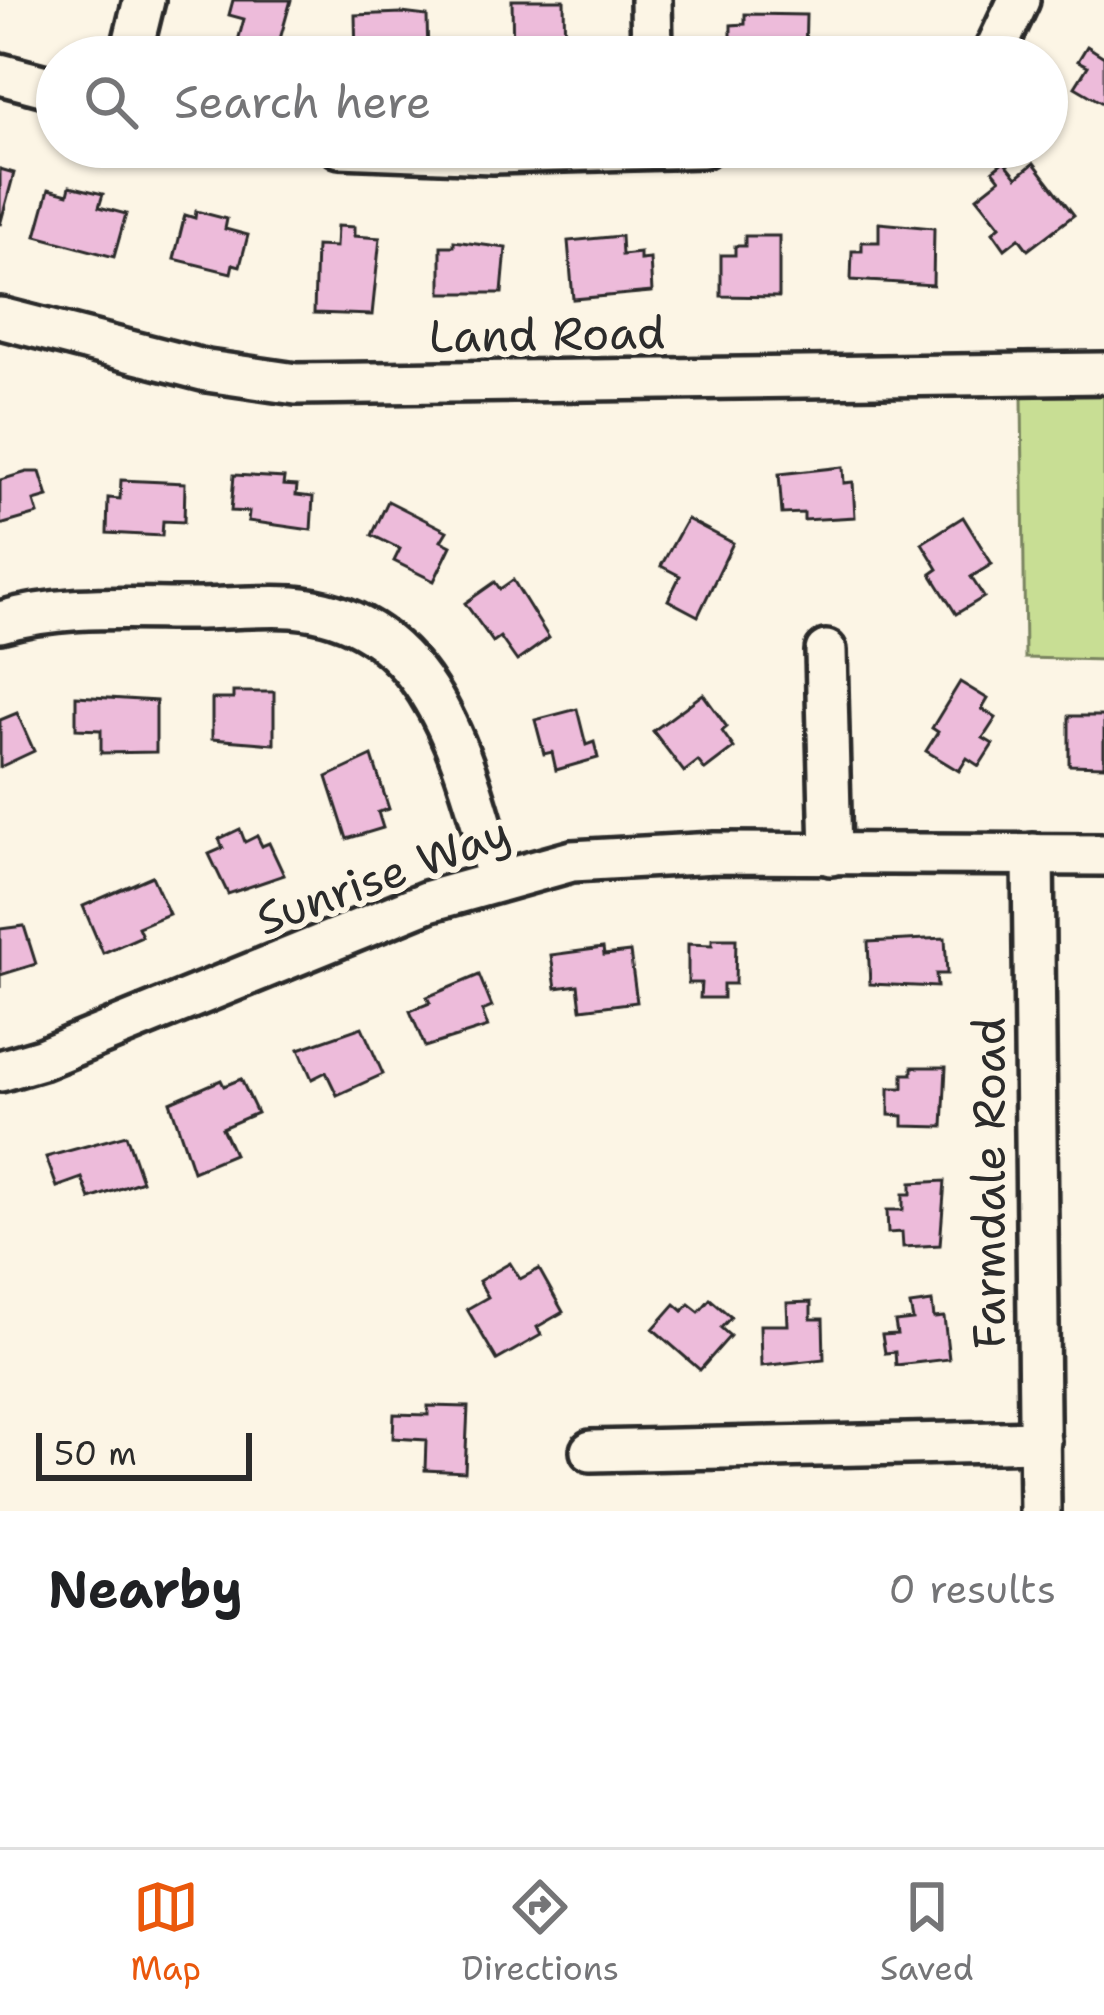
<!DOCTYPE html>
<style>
:root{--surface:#fff;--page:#f6f6f6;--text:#202124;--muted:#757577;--line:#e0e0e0;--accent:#ea580c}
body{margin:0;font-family:"Shantell Sans",sans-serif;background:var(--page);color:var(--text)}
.scale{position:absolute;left:36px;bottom:30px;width:216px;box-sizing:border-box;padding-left:12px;border:6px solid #2b2b2b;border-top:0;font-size:33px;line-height:42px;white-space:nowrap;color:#2b2b2b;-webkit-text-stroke:9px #fcf5e5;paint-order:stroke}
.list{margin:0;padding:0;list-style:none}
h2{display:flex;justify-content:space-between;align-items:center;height:156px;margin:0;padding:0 48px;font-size:51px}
h2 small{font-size:39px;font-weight:400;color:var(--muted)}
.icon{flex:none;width:66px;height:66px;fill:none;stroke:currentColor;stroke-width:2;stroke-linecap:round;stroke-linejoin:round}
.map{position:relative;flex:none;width:1104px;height:1511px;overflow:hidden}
.search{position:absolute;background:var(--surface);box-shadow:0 3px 9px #0004;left:36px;right:36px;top:36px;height:132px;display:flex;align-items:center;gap:30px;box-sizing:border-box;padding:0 42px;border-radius:66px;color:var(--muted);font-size:45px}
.sheet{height:336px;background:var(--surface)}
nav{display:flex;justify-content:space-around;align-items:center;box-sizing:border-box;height:168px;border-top:3px solid var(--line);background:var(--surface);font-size:33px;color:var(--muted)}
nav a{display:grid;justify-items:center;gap:6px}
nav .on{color:var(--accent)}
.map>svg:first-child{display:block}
.green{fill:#c8de94;stroke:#7a8460;stroke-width:3}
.building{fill:#edbbda;stroke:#2b2b2b;stroke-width:3}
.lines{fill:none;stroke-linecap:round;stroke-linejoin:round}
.minor-casing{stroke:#2b2b2b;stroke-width:48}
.minor{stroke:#fcf5e5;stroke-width:39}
.labels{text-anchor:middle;stroke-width:12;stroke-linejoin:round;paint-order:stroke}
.street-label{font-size:45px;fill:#2b2b2b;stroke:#fcf5e5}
</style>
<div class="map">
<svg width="1104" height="1511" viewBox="0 0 1104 1511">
<rect width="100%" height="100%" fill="#fcf5e5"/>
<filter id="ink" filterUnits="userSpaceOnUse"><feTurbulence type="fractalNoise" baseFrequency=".00833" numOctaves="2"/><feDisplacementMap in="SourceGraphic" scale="24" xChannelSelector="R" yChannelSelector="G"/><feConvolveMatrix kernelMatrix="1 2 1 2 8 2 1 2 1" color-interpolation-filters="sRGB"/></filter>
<g filter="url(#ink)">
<path class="green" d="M1022 396H1104V660L1025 658Z"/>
<g class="building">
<path d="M233 0H291L275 57 236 48 244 19 229 15Z"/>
<path d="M512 0H564L565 57H513Z"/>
<path d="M402 13 427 16 428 57H356L355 15Z"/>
<path d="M745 14 806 15 805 56H731V25L745 24Z"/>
<path d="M1087 46 1104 57V104L1075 87 1088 66 1078 61Z"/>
<path d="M1004 161 1017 177 1034 163 1074 215 1028 250 1019 238 1005 249 993 232 1000 226 977 197 1000 179 993 170Z"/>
<path d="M0 169 14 173 0 225Z"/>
<path d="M70 186 103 194 99 207 126 214 114 257 36 236 49 189 68 194Z"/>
<path d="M196 211 227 219 225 229 248 235 240 266 233 264 231 273 174 259 185 215 195 218Z"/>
<path d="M879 223 934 228 933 285 851 280 852 251H862V242H879Z"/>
<path d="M337 226 354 227V236L380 238 372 315 314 313 316 246 336 247Z"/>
<path d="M621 236 622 255 640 253V260L650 259 652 292 573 299 568 241Z"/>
<path d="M745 236H779V297L721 296V255H735V246H745Z"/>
<path d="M454 241 506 248 502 293H441V246H454Z"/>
<path d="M843 467 844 483 853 482 855 517 804 520V513L782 514 779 474Z"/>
<path d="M27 472H40L48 497 34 501 38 514 0 525V480Z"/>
<path d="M234 475 284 478 283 485 297 486 296 495 313 497 311 530 248 521 249 512 231 511Z"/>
<path d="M121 480 185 483 184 522 163 521 162 536 107 533 108 498 120 499Z"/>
<path d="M388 501 447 531 441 541 451 546 434 581 394 561 400 549 372 535Z"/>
<path d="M963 517 992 564 971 577 984 597 956 614 931 574 938 569 922 543Z"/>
<path d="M687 519 733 543 698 616 668 600 680 576 661 566Z"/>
<path d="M513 580 549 638 517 661 500 637 493 642 465 603 495 582 500 589Z"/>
<path d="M960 682 988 699 982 709 996 718 983 738 993 744 979 766 967 758 959 771 926 751 938 732 932 728Z"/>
<path d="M233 692H274V744L212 739V699H233Z"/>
<path d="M703 694 727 727 722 731 734 748 705 770 698 761 684 772 653 731Z"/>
<path d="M76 696 156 701V752L101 753V730L76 729Z"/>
<path d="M577 709 586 745 594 742 598 758 556 770 552 752 544 754 535 720Z"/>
<path d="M17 713 34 751 0 767V720Z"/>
<path d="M1069 716H1104V766L1069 765Z"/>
<path d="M372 756 389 809 378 812 383 828 347 839 327 777Z"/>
<path d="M240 829 245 842 257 836 262 846 269 843 284 875 228 894 209 854 223 848 219 839Z"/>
<path d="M152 876 169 914 138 927 142 936 103 953 83 906Z"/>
<path d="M24 926 36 964 0 975V988V929Z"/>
<path d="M945 938 947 974H936L937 987 870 984 868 942Z"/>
<path d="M712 939H736L735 984H723V998H700L701 983H688V944L712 945Z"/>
<path d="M603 948 604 955 630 952 637 1002 581 1009 578 985 556 988 551 955Z"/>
<path d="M479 975 492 1007 482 1011 488 1027 425 1047 410 1011 430 1003 427 997Z"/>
<path d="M362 1027 383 1074 337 1095 326 1072 312 1079 299 1049Z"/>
<path d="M912 1067H946L943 1127 903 1126V1116L889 1115V1088H903V1074H912Z"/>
<path d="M241 1079 257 1113 222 1128 234 1154 193 1171 170 1102 221 1080 224 1086Z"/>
<path d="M126 1135 142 1181 90 1199 82 1178 57 1187 46 1157Z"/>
<path d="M945 1181 940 1245 903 1247 902 1232 888 1233 887 1210H903V1194H911V1183Z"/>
<path d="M510 1263 520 1279 539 1269 563 1312 537 1327 541 1335 497 1360 467 1309 488 1297 479 1281Z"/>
<path d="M710 1299 731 1317 721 1328 730 1336 700 1370 653 1329 675 1304 683 1311 689 1304 699 1312Z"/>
<path d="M811 1302V1319H823L824 1359 761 1366 760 1325H788L787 1303Z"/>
<path d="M932 1302 934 1318 944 1317 949 1359 896 1365 895 1352 885 1353 882 1335 897 1334 895 1322 913 1320 910 1305Z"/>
<path d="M428 1406 468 1407 465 1472 425 1470 426 1440 393 1438 394 1414 428 1415Z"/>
</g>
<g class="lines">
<g class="minor-casing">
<g id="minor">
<path d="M651 0 652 57"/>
<path d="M130 57 144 0"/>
<path d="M992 57 1019 0"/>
<path d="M0 74 57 89"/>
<path d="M340 147 492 153 703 147"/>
<path d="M0 318 207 371 296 384 1104 373"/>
<path d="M0 622C63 604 127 609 192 609 225 609 260 605 293 607 436 619 464 766 498 879"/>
<path d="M826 651 831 855"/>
<path d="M1033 854 1040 1511"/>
<path d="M0 1071 41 1059 429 901 572 861 715 853 1104 855"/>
<path d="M591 1451 1040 1441"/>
</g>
</g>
<use href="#minor" class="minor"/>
</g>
</g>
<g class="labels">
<g class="street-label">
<text transform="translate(547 334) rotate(-1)" y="16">Land Road</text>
<text transform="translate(383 875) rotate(-20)" y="16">Sunrise Way</text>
<text transform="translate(989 1183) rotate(-90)" y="16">Farmdale Road</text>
</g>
</g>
</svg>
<div class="scale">50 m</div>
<div class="search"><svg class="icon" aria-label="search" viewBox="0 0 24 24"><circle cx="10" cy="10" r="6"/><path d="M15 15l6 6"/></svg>Search here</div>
</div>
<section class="sheet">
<h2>Nearby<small>0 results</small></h2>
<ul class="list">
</ul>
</section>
<nav>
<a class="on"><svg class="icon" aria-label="map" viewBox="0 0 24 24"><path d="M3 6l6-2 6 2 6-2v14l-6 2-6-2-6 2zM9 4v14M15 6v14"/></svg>Map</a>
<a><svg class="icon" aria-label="directions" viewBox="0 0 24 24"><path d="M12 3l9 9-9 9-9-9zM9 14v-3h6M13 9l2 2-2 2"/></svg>Directions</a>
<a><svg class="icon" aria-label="saved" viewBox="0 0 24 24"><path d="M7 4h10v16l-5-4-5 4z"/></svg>Saved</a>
</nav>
